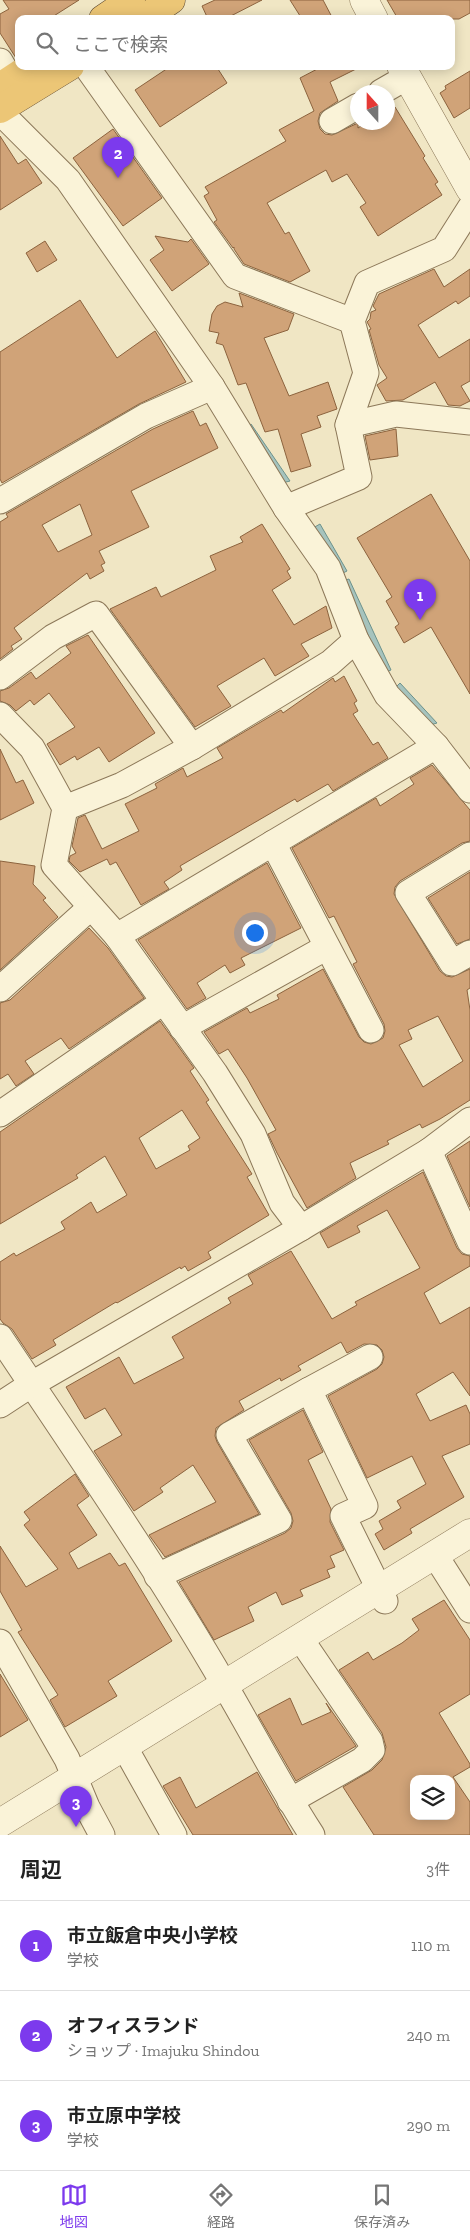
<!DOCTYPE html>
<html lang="ja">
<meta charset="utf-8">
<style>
:root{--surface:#fff;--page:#f6f6f6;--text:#222;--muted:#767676;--line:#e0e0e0;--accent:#7c3aed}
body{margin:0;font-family:"Zilla Slab","Noto Sans JP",serif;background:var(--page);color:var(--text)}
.controls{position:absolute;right:15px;bottom:15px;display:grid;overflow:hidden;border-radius:10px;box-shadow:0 2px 12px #0003}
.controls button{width:45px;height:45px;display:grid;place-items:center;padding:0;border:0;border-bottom:1px solid var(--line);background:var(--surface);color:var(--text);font:25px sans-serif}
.compass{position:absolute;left:350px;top:85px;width:45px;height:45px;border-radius:50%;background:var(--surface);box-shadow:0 2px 12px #0003;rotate:339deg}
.you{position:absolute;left:254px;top:932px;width:18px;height:18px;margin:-12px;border:4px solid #fff;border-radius:50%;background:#1a73e8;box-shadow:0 0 0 8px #1a73e833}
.badge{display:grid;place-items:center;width:32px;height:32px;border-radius:50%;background:var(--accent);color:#fff;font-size:16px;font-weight:700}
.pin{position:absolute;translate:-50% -41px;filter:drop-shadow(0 1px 2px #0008)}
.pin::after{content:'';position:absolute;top:26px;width:18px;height:15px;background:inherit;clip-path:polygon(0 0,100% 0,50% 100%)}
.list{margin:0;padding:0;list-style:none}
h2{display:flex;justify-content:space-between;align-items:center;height:65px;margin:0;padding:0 20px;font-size:21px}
h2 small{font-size:16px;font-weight:400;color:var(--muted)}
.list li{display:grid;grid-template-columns:32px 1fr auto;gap:15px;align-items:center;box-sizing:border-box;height:90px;padding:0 20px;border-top:1px solid var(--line)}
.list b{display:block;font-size:19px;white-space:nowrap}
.list p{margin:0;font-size:16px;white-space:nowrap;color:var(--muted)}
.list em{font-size:16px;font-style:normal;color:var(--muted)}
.icon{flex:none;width:28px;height:28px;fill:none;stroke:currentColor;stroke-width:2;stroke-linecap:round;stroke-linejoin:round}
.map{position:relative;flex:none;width:470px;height:1835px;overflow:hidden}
.search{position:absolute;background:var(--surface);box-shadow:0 2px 12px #0003;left:15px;right:15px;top:15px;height:55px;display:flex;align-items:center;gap:12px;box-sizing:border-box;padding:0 18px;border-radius:10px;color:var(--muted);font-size:19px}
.sheet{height:335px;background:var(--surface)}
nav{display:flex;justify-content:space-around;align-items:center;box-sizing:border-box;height:70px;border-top:1px solid var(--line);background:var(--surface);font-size:14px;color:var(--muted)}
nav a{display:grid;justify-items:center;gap:2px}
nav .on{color:var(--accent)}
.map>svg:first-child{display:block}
.water{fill:#a6c3bd;stroke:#6c928c}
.building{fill:#d0a378;stroke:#8c633e;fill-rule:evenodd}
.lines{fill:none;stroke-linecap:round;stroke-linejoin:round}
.minor-casing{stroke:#8c7859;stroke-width:27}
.tertiary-casing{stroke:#8c7859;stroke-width:29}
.trunk-casing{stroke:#5a452e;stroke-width:29}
.minor{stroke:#faf3d8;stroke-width:25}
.tertiary{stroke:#faf3d8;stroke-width:28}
.trunk{stroke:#ecc676;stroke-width:28}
</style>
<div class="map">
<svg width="470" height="1835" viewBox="0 0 470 1835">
<rect width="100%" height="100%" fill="#f0e6c4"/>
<g class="water">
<path d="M251 424 290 481 282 483 246 428Z"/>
<path d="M320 524 347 571 339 575 313 528Z"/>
<path d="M349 579 391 670 384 673 342 581Z"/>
<path d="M400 683 437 723 427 726 395 688Z"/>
</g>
<g class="building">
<path d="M3 0H79L49 19H19V56L16 58 0 33V14L9 9Z"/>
<path d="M215 0H262L225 19H208L202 6Z"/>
<path d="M290 0H323L333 19H302Z"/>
<path d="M387 0H470V13L459 19H398Z"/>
<path d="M171 66H216L227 83 160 127 135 90Z"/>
<path d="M323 66H362L330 82 338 101 320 113 318 121 320 129 325 134 332 135 358 123V128L367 122H388V111L395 107 425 156 423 158 438 182 435 184 442 195 378 236 360 207 366 203 347 174 332 182 326 170 267 203 285 234 289 232 310 271 290 282 244 264 234 249V247L233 248 214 222 217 220 204 196 209 193 205 187 286 141 279 130 314 111 300 78Z"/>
<path d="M470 71V108L454 118 440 93 446 89 445 86Z"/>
<path d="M113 129 162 198 123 226 73 158Z"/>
<path d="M0 136 18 164 26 159 42 183 0 210Z"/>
<path d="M155 236 188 242 191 239 209 264 172 291 150 260 164 250Z"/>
<path d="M45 241 57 260 37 272 26 253Z"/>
<path d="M434 269 444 287 470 269V296L458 304 456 301 418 325 439 358 470 339V381L461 386 470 401 460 406 448 405 435 382 403 400 386 401 377 385 387 378 379 365 369 330 371 329 367 322 370 319 371 312 376 310 373 306 379 294Z"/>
<path d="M239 293 294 314 288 330 264 338 289 396 328 382 337 409 317 416 321 427 301 434 311 466 291 472 278 429 265 432 246 383 238 385 223 345 216 343 219 333 209 331 212 314 217 306 225 302 243 307Z"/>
<path d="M80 300 117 358 155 331 186 382 139 404 2 483 0 479V352Z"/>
<path d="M193 411 200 426 206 423 218 448 131 491 149 527 99 551 105 563 101 565 104 571 90 579 87 573 14 628 22 639 11 646 13 649 0 659V522L8 517 6 514 153 429ZM80 504 92 535 58 552 42 525Z"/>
<path d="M396 429 398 456 370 460 365 436Z"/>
<path d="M431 494 470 561V694L431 627 404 643 395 627 399 624 386 601 392 597 357 538Z"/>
<path d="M262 524 290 569 287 571 291 578 272 590 294 625 326 606 332 628 301 644 309 656 275 676 264 658 217 686 231 706 195 727 110 609 156 587 161 597 216 570 210 556 243 542 240 537Z"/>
<path d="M88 635 155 733 109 762 99 747 77 760 75 756 60 765 47 744 75 727 49 693 34 705 30 700 16 711 10 705 0 701V691L9 688 31 672 36 679 71 653 66 646Z"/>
<path d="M344 676 357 701 354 703 358 711 353 714 373 745 378 742 388 758 333 791 328 784 297 802 295 799 180 866 182 870 164 882 169 889 141 905 116 862 110 865 107 859 80 872 69 861 70 856 76 853 72 846 78 818 85 815 102 849 139 831 125 804 157 788 155 784 183 768 187 777 223 758 217 748 281 710 283 713 333 678 335 682Z"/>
<path d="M0 749 16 783 23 780 34 803 0 820Z"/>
<path d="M432 765 470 810V841L462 843 400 881 395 887 394 894 440 971 446 976 452 977 470 969V988L467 990 470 1010V1100L440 1119 422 1128 420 1124 387 1141 389 1144 350 1163 356 1178 307 1208 277 1153 268 1134 276 1130 247 1078 228 1049 219 1054 204 1032 247 1008 250 1013 279 999 277 995 323 969 359 1037 364 1042 371 1044 383 1038 385 1031 384 1024 353 964 357 962 334 916 329 918 292 848 376 798 380 806 414 784 410 778ZM438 1016 463 1061 423 1087 399 1045 412 1039 408 1030Z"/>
<path d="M0 861 35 866 33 884 46 898 43 900 58 917 0 970Z"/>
<path d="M267 863 301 928 241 958 245 965 230 973 225 965 197 983 206 998 187 1009 138 940Z"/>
<path d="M470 872V939L457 944 428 898Z"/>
<path d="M89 928 108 948 144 998 69 1049 61 1038 25 1061 34 1074 16 1086 8 1074 0 1079V1003L10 1000Z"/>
<path d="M160 1021 194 1068 190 1071 209 1100 206 1102 252 1174 247 1177 269 1215 208 1252 211 1258 188 1271 185 1266 181 1269 180 1267 117 1303 116 1302 53 1340 56 1345 32 1359 12 1329 3 1323 0 1319V1262L14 1253 16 1256 65 1229 61 1222 91 1202 97 1213 127 1195 105 1156 76 1175 78 1178 0 1224V1132ZM182 1110 200 1138 188 1146 190 1150 156 1169 139 1138Z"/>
<path d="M470 1141V1207L447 1156Z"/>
<path d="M423 1172 457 1248 462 1254 470 1256V1266L424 1293 440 1324 470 1307V1396L453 1372 416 1394 430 1421 466 1405 470 1414V1444L442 1456 464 1497 410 1529 412 1533 384 1550 375 1534 383 1529 379 1521 401 1508 397 1501 426 1484 412 1456 367 1478 328 1396 377 1369 382 1364 384 1357 382 1350 377 1345 364 1344 347 1353 341 1342 298 1366 301 1370 281 1381 280 1378 239 1401 244 1410 216 1428 215 1436 217 1442 259 1514 165 1557 149 1535 216 1502 193 1465 160 1488 163 1492 134 1511 94 1451 122 1435 105 1408 85 1419 66 1387 119 1357 134 1384 184 1358 172 1337 231 1303 228 1298 253 1284 248 1275 291 1251 332 1319 357 1305 355 1302 420 1268 387 1210 357 1226 360 1232 328 1248 320 1233Z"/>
<path d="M303 1410 323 1452 308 1460 331 1509 330 1522 344 1550 330 1556 335 1567 327 1570 330 1577 300 1590 303 1596 282 1605 276 1592 248 1607 254 1621 214 1640 179 1582 285 1533 291 1528 293 1521 291 1513 249 1440Z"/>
<path d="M75 1474 89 1496 77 1505 97 1535 69 1553 78 1569 110 1553 119 1566 125 1563 172 1641 108 1681 117 1696 65 1727 50 1700 58 1695 18 1632 22 1630 0 1591V1546L26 1587 58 1569 24 1525 30 1520 24 1512Z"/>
<path d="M444 1600 470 1640V1694L439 1713 470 1764V1767L453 1777 470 1802V1835H374L343 1787 372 1770 382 1760 386 1747 382 1733 339 1670 368 1652 373 1660 402 1643 419 1630 412 1619ZM451 1778V1816H414V1779Z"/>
<path d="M0 1674 28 1720 0 1737Z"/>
<path d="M290 1698 302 1725 331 1712 326 1703 356 1746 296 1781 258 1715Z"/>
<path d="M257 1772 293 1835H193L163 1786 180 1777 196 1808Z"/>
</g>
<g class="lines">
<g class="minor-casing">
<g id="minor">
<path d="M0 61 11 80"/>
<path d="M86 66 235 276 352 321"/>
<path d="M381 92 407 77"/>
<path d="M0 112 68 180 212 387 286 508 328 568 356 640 387 695 436 746 470 790"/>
<path d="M332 121 358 106"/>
<path d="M348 425 396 414 470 422"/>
<path d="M0 501 146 416 212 387"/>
<path d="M286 508 359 477 348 425 366 373 352 321 367 283 444 249 470 208"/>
<path d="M0 677 53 637 96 614 192 747"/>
<path d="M0 715 32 748 65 808 54 865 117 936 215 1073 253 1134 282 1203 301 1228"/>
<path d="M65 808 122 785 192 747 330 663 356 640"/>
<path d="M273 843 371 1030"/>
<path d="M470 855 408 893 452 963 470 953"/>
<path d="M117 936 436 746"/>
<path d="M0 989 91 907"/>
<path d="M182 1028 327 947"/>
<path d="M0 1114 163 1002"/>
<path d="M429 1151 470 1242"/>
<path d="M0 1337C76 1451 155 1565 224 1684 254 1735 280 1786 312 1835"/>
<path d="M370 1357 309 1390 365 1506 343 1516 385 1601"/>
<path d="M0 1405 32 1384 301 1228 429 1151 470 1120"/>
<path d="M435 1555 470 1610"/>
<path d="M157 1576 279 1520 229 1435 309 1390"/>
<path d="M0 1642 67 1759 87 1807 102 1835"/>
<path d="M124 1746 174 1835"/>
<path d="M290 1801 362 1760 372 1750 370 1741 300 1638"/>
</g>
</g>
<g class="tertiary-casing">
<g id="tertiary">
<path d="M364 0 374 19"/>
<path d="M401 66 470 189"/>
<path d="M0 1823 470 1533"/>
</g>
</g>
<g class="trunk-casing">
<g id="trunk">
<path d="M103 19 131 0"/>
<path d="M143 19 171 0"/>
<path d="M0 87 32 66"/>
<path d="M0 109 70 66"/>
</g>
</g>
<use href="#minor" class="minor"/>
<use href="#tertiary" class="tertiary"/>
<use href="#trunk" class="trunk"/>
</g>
</svg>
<div class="controls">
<button><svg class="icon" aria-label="layers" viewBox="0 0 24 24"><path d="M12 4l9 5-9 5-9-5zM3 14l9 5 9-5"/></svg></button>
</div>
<svg class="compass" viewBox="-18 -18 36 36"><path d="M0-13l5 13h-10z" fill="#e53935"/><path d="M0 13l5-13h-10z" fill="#767676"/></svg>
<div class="you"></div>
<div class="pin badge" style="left:420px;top:620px">1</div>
<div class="pin badge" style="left:118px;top:178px">2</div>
<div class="pin badge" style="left:76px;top:1827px">3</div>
<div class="search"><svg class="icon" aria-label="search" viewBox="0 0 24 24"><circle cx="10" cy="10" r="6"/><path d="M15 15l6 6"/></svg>ここで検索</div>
</div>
<section class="sheet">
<h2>周辺<small>3件</small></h2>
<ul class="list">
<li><span class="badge">1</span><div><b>市立飯倉中央小学校</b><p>学校</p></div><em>110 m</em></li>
<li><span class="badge">2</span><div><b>オフィスランド</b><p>ショップ · Imajuku Shindou</p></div><em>240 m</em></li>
<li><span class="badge">3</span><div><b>市立原中学校</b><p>学校</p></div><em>290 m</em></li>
</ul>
</section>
<nav>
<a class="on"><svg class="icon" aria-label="map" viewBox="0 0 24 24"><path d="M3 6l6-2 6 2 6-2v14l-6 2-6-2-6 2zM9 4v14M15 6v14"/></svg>地図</a>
<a><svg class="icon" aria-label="directions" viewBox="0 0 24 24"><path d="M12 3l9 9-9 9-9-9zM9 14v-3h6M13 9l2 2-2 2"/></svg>経路</a>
<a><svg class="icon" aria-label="saved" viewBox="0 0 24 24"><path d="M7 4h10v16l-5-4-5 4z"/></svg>保存済み</a>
</nav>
